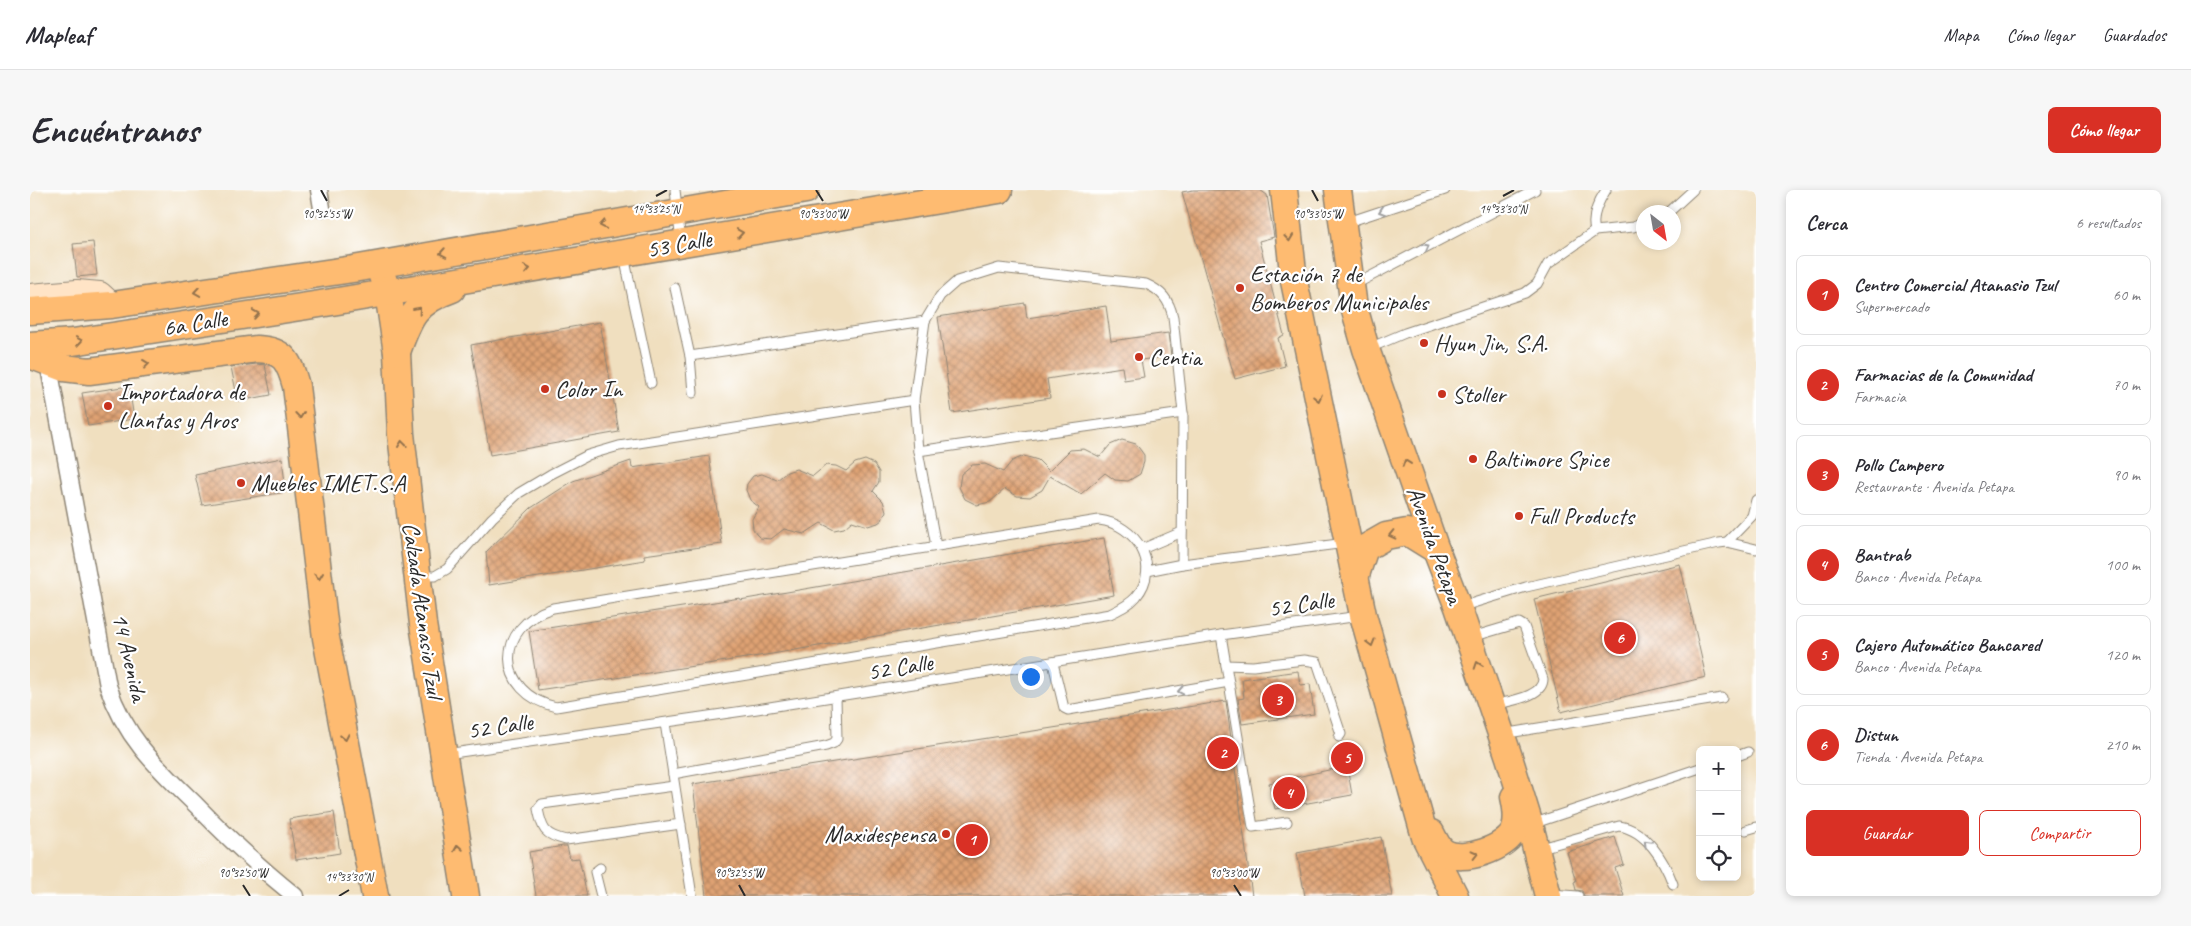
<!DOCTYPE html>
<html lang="es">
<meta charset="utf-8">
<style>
:root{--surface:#fff;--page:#f7f7f7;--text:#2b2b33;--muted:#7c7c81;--line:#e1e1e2;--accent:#d93025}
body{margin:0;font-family:Caveat,sans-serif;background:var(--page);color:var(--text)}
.controls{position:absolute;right:15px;bottom:15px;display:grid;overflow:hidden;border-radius:8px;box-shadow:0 2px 8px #0003}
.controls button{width:45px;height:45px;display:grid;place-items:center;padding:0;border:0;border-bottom:1px solid var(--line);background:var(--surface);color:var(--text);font:25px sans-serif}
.compass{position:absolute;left:1606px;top:15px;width:45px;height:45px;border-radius:50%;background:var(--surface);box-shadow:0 2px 8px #0003;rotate:149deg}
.you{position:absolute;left:1000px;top:486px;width:18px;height:18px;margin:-12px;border:4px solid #fff;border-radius:50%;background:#1a73e8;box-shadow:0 0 0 8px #1a73e833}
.badge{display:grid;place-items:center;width:32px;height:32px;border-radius:50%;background:var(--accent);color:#fff;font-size:16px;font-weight:700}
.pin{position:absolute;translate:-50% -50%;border:2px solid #fff;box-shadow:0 1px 5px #0006}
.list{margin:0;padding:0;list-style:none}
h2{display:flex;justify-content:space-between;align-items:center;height:65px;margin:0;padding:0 20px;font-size:21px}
h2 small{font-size:16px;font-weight:400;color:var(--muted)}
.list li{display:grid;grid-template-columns:32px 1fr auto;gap:15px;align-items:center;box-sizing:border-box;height:80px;margin:0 10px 10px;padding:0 10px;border:1px solid var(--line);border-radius:8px}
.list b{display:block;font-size:19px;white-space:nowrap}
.list p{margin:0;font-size:16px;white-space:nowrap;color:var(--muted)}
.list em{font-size:16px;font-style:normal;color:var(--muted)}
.actions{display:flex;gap:10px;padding:15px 20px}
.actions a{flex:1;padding:11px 0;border:1px solid var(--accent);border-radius:8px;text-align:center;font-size:18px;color:var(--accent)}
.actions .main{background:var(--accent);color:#fff}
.icon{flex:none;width:28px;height:28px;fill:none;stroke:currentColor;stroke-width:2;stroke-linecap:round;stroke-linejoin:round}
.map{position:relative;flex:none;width:1726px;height:706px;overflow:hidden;border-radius:8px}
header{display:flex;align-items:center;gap:30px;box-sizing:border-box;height:70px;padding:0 25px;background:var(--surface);border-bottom:1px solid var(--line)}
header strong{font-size:24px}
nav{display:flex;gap:28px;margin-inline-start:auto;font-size:18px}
.intro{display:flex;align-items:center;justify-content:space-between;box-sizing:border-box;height:120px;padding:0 30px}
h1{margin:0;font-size:35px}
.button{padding:12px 22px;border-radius:8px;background:var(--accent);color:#fff;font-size:18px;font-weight:700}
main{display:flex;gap:30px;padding:0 30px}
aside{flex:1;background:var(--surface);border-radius:8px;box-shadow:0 2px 8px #0003}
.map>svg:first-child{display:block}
.building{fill:url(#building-cross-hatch)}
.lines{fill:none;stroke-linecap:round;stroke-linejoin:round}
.lane-casing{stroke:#8e8575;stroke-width:11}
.street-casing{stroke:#8e8575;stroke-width:19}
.secondary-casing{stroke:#8e8575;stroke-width:26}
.primary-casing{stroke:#8e8575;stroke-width:29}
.lane{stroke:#fff;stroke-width:9}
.street{stroke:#fff;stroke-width:16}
.secondary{stroke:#ffe4c6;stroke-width:24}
.primary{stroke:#febb71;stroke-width:26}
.oneway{stroke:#a0a0a0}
.oneway2{stroke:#94734e}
.ticks{fill:none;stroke:#2b2b2b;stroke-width:2}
.poi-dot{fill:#c8321e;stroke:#fff;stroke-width:2}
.labels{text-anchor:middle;stroke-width:4.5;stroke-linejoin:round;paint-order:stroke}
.street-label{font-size:24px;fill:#2b2b2b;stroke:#fff}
.poi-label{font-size:24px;fill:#2b2b2b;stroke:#fff;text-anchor:start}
.ticks-label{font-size:12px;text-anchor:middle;fill:#2b2b2b;stroke:#fff;stroke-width:4.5;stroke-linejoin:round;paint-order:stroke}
</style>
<header>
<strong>Mapleaf</strong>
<nav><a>Mapa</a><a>Cómo llegar</a><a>Guardados</a></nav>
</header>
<div class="intro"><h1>Encuéntranos</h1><a class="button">Cómo llegar</a></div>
<main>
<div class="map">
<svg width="1726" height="706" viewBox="0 0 1726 706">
<defs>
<pattern id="building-cross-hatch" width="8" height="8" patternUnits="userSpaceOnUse" patternTransform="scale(1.25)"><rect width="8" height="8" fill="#dfa273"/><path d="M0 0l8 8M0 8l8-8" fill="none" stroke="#b5845f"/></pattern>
</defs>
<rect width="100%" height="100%" fill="#fff"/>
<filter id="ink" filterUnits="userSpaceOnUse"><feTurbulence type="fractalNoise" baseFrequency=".02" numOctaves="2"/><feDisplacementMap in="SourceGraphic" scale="10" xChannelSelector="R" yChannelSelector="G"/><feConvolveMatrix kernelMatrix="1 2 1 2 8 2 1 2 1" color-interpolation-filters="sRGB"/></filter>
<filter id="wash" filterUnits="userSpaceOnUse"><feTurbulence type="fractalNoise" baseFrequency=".0096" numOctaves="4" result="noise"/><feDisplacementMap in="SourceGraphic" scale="20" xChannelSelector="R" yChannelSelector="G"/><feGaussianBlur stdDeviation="1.12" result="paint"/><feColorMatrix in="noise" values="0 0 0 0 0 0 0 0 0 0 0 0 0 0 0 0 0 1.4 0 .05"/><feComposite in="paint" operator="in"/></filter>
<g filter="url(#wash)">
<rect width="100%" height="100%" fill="#f0dfbf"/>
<g id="blocks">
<g class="building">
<path d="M1163 0H1230L1237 5 1244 47 1229 51 1254 145 1248 148 1255 176 1205 189 1152 2Z"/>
<path d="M63 52 67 85 47 87 43 54Z"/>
<path d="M995 113 997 128 1076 116 1081 151 1138 143 1141 166 1111 170 1114 187 1094 190 1092 177 1017 189 1020 208 922 223 908 127Z"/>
<path d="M570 132 589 242 460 265 441 155Z"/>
<path d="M227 174 235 175 241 205 208 211 201 177Z"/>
<path d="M99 196 104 229 58 236 52 203Z"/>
<path d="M1092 250 1106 254 1114 265V272L1110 284 1098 291 1085 290 1075 283 1051 304 1020 286 1012 300 1000 307 987 306 975 299 960 312 947 315 935 309 929 297 931 284 942 275 955 274 973 282 982 271 994 266 1008 270 1019 281 1040 260 1054 259 1070 267 1080 255Z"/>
<path d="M679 266 692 354 614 365 615 370 459 395 456 362 501 318 543 291 601 271 602 278Z"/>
<path d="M252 268 256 302 172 315 165 285Z"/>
<path d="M835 270 844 274 849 282V292L843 301 853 311 856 321 852 330 848 333 838 336 822 331 814 338 804 340 791 333 774 344 754 339 741 349 730 348 726 344 723 339 722 329 729 317 720 310 716 300 717 294 723 286 732 284 747 290 757 282 766 279 783 286 796 275 806 276 816 281 825 273Z"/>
<path d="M1074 348 1084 405 742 464 508 500 499 441 710 408V410Z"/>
<path d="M1650 374 1676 487 1531 522 1504 409Z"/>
<path d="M1268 481 1270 495 1280 494 1284 524 1212 534 1208 509 1214 508 1212 489Z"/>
<path d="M1196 511 1222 706H676L663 594Z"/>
<path d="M1317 576 1322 605 1245 619 1239 593Z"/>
<path d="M304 622 310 663 266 670 259 629Z"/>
<path d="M1351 647 1362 706H1275L1267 663Z"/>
<path d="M1585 647 1594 675 1585 678 1594 706H1554L1552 701 1546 700 1544 692 1546 691 1537 662Z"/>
<path d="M533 656H537L540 669 549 668 557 706H506L499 662Z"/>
</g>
</g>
</g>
<g filter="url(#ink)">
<use href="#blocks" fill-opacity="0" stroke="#8e8575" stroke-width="1"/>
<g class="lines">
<g class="lane-casing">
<g id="lane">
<path d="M645 0 651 52"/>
<path d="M1639 22 1663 0"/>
<path d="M1315 33 1415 0"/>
<path d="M1565 41C1561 27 1568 12 1576 0"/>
<path d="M594 66 621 193"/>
<path d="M1324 95 1505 0"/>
<path d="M645 98 660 166"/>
<path d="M1337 159 1375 143 1495 103 1507 94 1518 74 1565 41 1603 37 1614 33"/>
<path d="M663 203 660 166 895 131"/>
<path d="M888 261 1153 223"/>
<path d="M1069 330C1105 334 1133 375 1106 407 1099 415 1090 419 1080 424L526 517C465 503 464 436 523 418Z"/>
<path d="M1697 352 1722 326 1726 310"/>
<path d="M906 356 888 261 884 210 895 131 910 106 927 91 969 78 1116 94C1132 101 1139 110 1143 127L1153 223 1152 374"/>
<path d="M1112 359 1152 342"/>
<path d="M1117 381 1152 374 1316 353"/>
<path d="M390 386H405L417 379 462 328 489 303 521 284 558 265 589 256 884 210"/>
<path d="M1430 417 1496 397 1689 353 1697 352 1726 359"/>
<path d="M1191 445 1223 637 1257 632"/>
<path d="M1442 447 1489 433 1494 436 1513 489C1513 507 1479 511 1464 515"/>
<path d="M1023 473 1034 518 1038 520 1199 492"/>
<path d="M1196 475 1223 476 1274 470 1287 472 1311 544 1309 547"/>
<path d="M635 533 662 706"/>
<path d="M1472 544 1692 508"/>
<path d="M416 564 727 519 1191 445 1330 426"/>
<path d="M1707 566 1718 562"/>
<path d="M643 584 796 556 804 553 807 549 806 507"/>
<path d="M644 596 512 614 508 619C512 639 514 645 536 650L651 634"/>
<path d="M1502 634 1670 578"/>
<path d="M1716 640 1726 637"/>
<path d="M1508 659 1589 636C1616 640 1634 670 1643 694"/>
<path d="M570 678 565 682 571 706"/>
<path d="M1521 704 1548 706"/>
</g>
</g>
<g class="street-casing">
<g id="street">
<path d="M289 0 292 18"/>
<path d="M18 172 78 496C95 548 128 578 166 615 197 647 230 678 265 706"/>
</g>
</g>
<g class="secondary-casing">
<path id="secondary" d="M0 106 47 102 70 104 82 115"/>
</g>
<g class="primary-casing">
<g id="primary">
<path d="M1254 0 1264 91 1333 425 1395 647 1425 706"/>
<path d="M1308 0 1324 117 1336 159 1406 360 1428 417 1479 567 1500 635 1518 706"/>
<path d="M352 86 358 102 367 163 371 244 393 434 436 706"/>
<path d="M0 121 82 115 323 79 776 0"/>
<path d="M0 155 43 152 290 114 969 0"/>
<path d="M367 162C379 128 385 112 422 99"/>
<path d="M0 165 34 178 59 181 227 159C254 160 259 171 266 196L296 448 345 706"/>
<path d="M1325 388 1335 358 1356 346 1377 342 1406 360"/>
<path d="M1401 643C1404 649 1409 659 1414 662 1432 674 1479 658 1485 638 1488 629 1486 616 1484 607"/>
</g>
</g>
<use href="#lane" class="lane"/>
<use href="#street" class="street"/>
<use href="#secondary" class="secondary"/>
<use href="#primary" class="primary"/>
</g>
<defs><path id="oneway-chevron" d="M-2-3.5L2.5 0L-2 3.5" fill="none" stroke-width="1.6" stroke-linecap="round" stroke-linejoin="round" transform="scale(1.25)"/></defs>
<g class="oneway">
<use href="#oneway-chevron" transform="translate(1352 21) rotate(162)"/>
<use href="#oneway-chevron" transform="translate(1396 57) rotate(-28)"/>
<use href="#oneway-chevron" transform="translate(1151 501) rotate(170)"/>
<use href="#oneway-chevron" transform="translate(1617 653) rotate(-134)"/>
</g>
<g class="oneway2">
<use href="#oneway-chevron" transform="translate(573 35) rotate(170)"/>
<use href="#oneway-chevron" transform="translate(710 43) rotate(-9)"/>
<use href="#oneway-chevron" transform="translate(1259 48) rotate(84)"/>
<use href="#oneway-chevron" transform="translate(413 63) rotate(170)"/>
<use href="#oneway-chevron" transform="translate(497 79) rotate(-9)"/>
<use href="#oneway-chevron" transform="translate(167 102) rotate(171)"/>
<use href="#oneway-chevron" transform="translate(388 120) rotate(-49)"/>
<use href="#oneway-chevron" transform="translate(226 124) rotate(-9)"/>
<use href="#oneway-chevron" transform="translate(49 151) rotate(-8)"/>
<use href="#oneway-chevron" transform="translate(116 174) rotate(-7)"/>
<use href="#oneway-chevron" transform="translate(1288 208) rotate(78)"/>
<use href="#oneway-chevron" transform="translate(270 225) rotate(83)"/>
<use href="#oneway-chevron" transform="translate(372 254) rotate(-97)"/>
<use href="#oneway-chevron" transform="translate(1376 273) rotate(-109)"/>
<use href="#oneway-chevron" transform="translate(1362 345) rotate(167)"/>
<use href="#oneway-chevron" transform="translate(289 386) rotate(83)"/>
<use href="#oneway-chevron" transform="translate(1341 453) rotate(75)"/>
<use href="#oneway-chevron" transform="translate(1448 475) rotate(-109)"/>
<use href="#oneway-chevron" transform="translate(315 547) rotate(79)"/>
<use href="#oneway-chevron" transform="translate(428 658) rotate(-99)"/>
<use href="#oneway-chevron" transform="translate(1445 664) rotate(-14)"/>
</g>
</g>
<path class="ticks" d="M291 0 297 11M786 0 793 11M1282 0 1288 11M626 6 637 0M1473 6 1484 0M213 695 220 706M709 695 715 706M1204 695 1211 706M309 706 319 700"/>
<g class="poi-dot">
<circle cx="1210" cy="98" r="5"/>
<circle cx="1394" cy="153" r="5"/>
<circle cx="1109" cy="167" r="5"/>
<circle cx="515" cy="199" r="5"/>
<circle cx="1412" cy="204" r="5"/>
<circle cx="78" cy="216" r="5"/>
<circle cx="1443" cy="269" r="5"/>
<circle cx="211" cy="293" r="5"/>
<circle cx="1489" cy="326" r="5"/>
<circle cx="916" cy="644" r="5"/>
</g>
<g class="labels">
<g class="street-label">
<text transform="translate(649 54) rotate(-10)" y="8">53 Calle</text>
<text transform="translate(165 133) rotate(-9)" y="8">6a Calle</text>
<text transform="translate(1405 355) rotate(70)" y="8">Avenida Petapa</text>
<text transform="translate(1271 414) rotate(-8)" y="8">52 Calle</text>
<text transform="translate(393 420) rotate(82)" y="8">Calzada Atanasio Tzul</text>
<text transform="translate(100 467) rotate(77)" y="8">14 Avenida</text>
<text transform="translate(870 477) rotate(-9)" y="8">52 Calle</text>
<text transform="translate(470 536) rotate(-8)" y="8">52 Calle</text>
</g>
<g class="poi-label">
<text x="1220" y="92">Estación 7 de<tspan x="1220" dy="28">Bomberos Municipales</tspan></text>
<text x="1404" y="161">Hyun Jin, S.A.</text>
<text x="1119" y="175">Centia</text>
<text x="525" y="207">Color In</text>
<text x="88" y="210">Importadora de<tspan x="88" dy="28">Llantas y Aros</tspan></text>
<text x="1422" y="212">Stoller</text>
<text x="1453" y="277">Baltimore Spice</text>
<text x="221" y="301">Muebles IMET.S.A</text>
<text x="1499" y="334">Full Products</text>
<text x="906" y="652" text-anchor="end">Maxidespensa</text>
</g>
</g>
<g class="ticks-label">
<text x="626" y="23">14°33'25"N</text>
<text x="1473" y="23">14°33'30"N</text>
<text x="297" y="28">90°32'55"W</text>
<text x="793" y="28">90°33'00"W</text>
<text x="1288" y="28">90°33'05"W</text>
<text x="213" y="687">90°32'50"W</text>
<text x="709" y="687">90°32'55"W</text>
<text x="1204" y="687">90°33'00"W</text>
<text x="319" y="691">14°33'30"N</text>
</g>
</svg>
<div class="controls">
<button>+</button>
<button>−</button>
<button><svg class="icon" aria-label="locate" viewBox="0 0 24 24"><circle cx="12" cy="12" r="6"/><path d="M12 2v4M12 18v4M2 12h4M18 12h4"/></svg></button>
</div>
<svg class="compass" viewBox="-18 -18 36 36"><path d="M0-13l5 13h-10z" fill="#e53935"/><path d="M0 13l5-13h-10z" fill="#7c7c81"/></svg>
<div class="you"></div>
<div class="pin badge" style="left:942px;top:650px">1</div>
<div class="pin badge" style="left:1193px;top:563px">2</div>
<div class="pin badge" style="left:1248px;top:510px">3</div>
<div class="pin badge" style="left:1259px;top:603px">4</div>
<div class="pin badge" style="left:1317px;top:568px">5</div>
<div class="pin badge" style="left:1590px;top:448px">6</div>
</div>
<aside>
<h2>Cerca<small>6 resultados</small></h2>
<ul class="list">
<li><span class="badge">1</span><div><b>Centro Comercial Atanasio Tzul</b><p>Supermercado</p></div><em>60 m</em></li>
<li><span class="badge">2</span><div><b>Farmacias de la Comunidad</b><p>Farmacia</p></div><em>70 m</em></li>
<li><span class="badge">3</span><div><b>Pollo Campero</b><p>Restaurante · Avenida Petapa</p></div><em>90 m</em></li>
<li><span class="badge">4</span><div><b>Bantrab</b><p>Banco · Avenida Petapa</p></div><em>100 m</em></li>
<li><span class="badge">5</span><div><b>Cajero Automático Bancared</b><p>Banco · Avenida Petapa</p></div><em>120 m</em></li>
<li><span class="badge">6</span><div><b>Distun</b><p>Tienda · Avenida Petapa</p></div><em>210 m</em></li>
</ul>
<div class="actions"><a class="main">Guardar</a><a>Compartir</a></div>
</aside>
</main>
